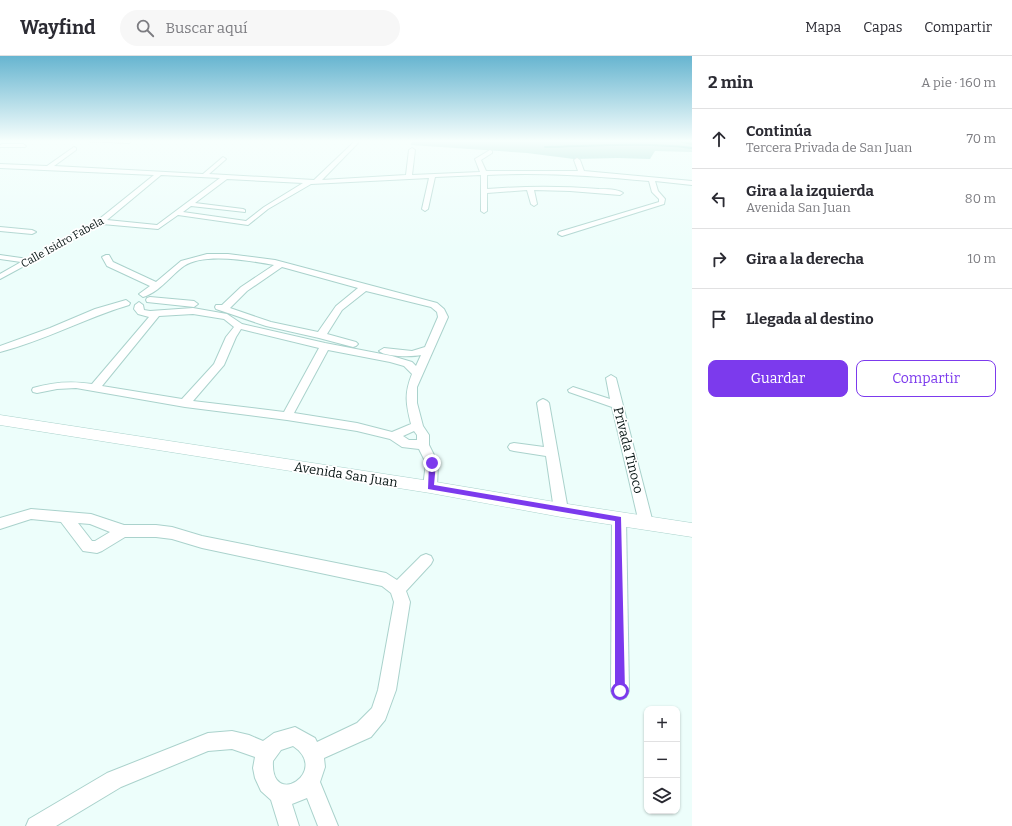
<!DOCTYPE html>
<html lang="es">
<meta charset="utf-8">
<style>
:root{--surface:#fff;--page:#f7f7f7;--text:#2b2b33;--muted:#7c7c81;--line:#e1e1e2;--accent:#7c3aed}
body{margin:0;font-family:Bitter,serif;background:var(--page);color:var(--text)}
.controls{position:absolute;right:12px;bottom:12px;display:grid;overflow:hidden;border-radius:8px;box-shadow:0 1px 3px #0004}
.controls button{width:36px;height:36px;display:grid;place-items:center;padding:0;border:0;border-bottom:1px solid var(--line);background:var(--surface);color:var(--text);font:20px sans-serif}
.stop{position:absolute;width:12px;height:12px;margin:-9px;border:3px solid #7c3aed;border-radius:50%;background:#fff}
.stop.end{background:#7c3aed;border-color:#fff;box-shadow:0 1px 4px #0008}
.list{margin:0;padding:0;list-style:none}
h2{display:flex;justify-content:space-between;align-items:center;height:52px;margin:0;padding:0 16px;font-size:17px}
h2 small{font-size:13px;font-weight:400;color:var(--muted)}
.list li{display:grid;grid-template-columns:26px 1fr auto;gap:12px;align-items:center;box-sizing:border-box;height:60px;padding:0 16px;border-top:1px solid var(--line)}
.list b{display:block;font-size:15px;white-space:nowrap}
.list p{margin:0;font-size:13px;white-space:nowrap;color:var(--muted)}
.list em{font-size:13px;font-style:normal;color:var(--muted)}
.actions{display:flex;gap:8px;padding:12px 16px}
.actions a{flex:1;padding:9px 0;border:1px solid var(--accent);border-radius:8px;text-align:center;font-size:14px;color:var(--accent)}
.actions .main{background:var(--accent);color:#fff}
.icon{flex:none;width:22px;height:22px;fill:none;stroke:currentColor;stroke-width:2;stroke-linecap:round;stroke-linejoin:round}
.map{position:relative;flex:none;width:692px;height:770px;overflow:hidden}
header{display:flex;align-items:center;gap:24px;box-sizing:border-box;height:56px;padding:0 20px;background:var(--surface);border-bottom:1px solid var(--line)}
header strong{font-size:19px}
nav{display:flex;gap:22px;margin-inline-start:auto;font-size:14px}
.search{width:280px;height:36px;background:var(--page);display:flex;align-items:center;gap:10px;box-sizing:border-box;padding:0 14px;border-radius:22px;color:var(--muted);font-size:15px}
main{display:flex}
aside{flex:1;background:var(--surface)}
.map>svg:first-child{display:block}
.green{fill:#97d5cd}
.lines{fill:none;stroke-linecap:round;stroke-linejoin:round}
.stream{stroke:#47b7ab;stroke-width:2}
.canal{fill:#47b7ab;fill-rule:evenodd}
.minor-casing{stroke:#aad2cc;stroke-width:2}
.tertiary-casing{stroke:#aad2cc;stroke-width:1}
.minor{fill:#fff;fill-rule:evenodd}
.tertiary{fill:#fff;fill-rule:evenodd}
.route{fill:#7c3aed}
.labels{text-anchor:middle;stroke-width:3.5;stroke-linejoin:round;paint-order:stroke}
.far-street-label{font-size:11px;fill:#051312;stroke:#fff}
.street-label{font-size:13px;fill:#051312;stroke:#fff}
</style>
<header>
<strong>Wayfind</strong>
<div class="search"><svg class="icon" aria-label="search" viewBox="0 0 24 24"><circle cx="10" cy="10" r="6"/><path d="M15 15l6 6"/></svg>Buscar aquí</div>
<nav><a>Mapa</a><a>Capas</a><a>Compartir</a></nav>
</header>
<main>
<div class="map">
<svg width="692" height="770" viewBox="0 0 692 770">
<rect width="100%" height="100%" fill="#edfefb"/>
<path class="green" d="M412 85H692V96L655 95 650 103 618 102 574 103 527 97 411 89Z"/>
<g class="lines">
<path class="stream" d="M545 91C594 90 644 86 692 92"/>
<path class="canal" d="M674 85H692V89Z"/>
<g class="minor-casing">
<g id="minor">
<path d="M87 85H131L129 87Z"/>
<path d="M355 85 358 87 357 88 322 124 406 119 409 94 412 92 415 94 412 119 480 116 475 103 490 94 492 95V97L481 104 486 115H578L574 104 577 102 580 104 584 115 692 125V129L655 125 658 135 665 143 664 148 562 180 558 178 559 176 659 146V143L652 136 649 125C595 120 541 116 487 119V133C525 130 562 130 599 133 606 133 618 133 623 137L620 139 570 135 534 134 537 148 534 150 531 148 527 134 487 137V155L484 157 481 155V119L435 121 428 153 425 155 422 153 429 122 311 128 268 153 248 169 178 159 158 173 102 168 0 223V218L21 206 0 203V199L28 203 98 164 154 119 0 112V108L47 110 74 91 76 92V94L54 110 203 118 223 101 226 103 225 104 209 118 314 124ZM161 119 220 122 157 169 107 164ZM227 123 303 127 264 151 246 165 183 156 191 150 245 156V154L243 153 195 147Z"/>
<path d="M23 88 26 90 25 91H0V89L2 88Z"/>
<path d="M0 171 32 174 36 176 32 178 0 175Z"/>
<path d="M207 198H228L275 204 437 247 444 253 448 261 417 331V347L423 370 429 379V389L438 407 437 431 435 434 430 436 425 434 423 431 426 407 419 393 402 391 390 383 357 375 287 364 185 351 76 332 57 333 37 337 33 336 32 334 33 332C53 326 72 325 92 328L149 261 138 258 134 253 135 249 139 246 143 249 144 254 150 255 193 252 227 258 242 268 325 287 392 300 412 306 416 310 421 299C413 301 385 301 379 295L384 292 412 295 425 291 438 261 437 256 431 251 366 235 342 254 327 278 356 286 358 288 356 290 353 291 319 282 266 270 216 253 215 251 216 249H222L241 231 274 209C252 205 204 196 184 210 171 219 160 236 143 241L139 238 150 230 107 210 102 201 106 199H109L113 206 156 226 181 205ZM282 211 358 232 336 250 318 276 271 266 230 252 247 235ZM193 258 224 263 234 271 226 281 214 308 182 343 102 330 159 260ZM241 273 319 292 284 356 193 345 224 309 236 281ZM328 294 390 306 404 310 412 318C404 338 406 348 411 368L392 376 357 367 294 357ZM414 375 417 379V384H409L403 380Z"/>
<path d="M150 241 194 245 198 248 194 251 147 246 146 244 147 242Z"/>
<path d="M126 244 130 247 129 249C85 262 44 285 0 296V290L50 272 95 253Z"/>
<path d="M611 319 616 322 653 467 651 471 646 472 641 471 639 467 612 351 569 336 568 334 573 331 610 343 606 322Z"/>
<path d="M543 343 547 345 549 347 568 454 566 458 561 459 556 458 554 454 546 400 514 395 510 394 508 391 510 388 514 387 544 391 537 347 539 345Z"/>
<path d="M31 453 91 458 124 469H156L172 471 202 480 386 517 397 524 421 500 426 498 431 500 433 504 431 508 406 535 410 546 396 634 385 664 371 681 324 702 325 711 320 726 338 770H318L307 742 292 748 299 770H279L271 744 261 735 255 722 253 712 255 701 232 693 208 695 121 731 56 770H26L29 763 107 717 208 677 232 675 249 679 263 685 274 677 295 671 315 682 317 686 357 667 372 652 378 634 394 546 391 537 382 530 202 492 172 483 156 481H125L102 495 97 497 83 495 61 466 31 463 0 473V462ZM78 467 90 468 110 476 95 485H92ZM293 690C331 715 270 754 273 705L281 694Z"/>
<path d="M619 458 624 459 626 463 629 635 626 641 620 644 614 641 611 635 612 463 614 459Z"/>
</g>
</g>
<g class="tertiary-casing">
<path id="tertiary" d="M0 359 430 425 561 447 692 467V481L561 461 430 437 0 369Z"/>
</g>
<use href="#minor" class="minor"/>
<use href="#tertiary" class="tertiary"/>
</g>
<linearGradient id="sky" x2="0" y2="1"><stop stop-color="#67b5d0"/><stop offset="0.44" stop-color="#f7fffd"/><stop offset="1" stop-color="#f7fffd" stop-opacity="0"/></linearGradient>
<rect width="692" height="193" fill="url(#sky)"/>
<path class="route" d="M432 404 436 407 434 429 621 461 625 635 624 638 620 640 617 638 615 635V465L428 433 429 407Z"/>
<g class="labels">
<g class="far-street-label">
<text transform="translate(62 186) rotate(-29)" y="4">Calle Isidro Fabela</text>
</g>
<g class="street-label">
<text transform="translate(629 394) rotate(76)" y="5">Privada Tinoco</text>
<text transform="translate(346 418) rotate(9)" y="5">Avenida San Juan</text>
</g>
</g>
</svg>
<div class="controls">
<button>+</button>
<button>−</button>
<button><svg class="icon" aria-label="layers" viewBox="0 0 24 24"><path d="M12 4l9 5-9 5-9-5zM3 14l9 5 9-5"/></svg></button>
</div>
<div class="stop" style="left:620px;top:635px"></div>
<div class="stop end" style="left:432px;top:407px"></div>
</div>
<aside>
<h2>2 min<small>A pie · 160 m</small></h2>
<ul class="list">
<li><svg class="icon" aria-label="ahead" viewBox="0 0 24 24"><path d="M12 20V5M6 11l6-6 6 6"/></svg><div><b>Continúa</b><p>Tercera Privada de San Juan</p></div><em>70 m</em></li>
<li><svg class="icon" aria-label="left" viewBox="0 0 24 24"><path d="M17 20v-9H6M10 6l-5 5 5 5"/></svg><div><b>Gira a la izquierda</b><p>Avenida San Juan</p></div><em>80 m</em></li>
<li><svg class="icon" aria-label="right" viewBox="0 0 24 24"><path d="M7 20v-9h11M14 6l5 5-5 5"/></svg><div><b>Gira a la derecha</b></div><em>10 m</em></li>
<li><svg class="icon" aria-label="arrive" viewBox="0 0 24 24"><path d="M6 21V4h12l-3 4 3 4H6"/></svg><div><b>Llegada al destino</b></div></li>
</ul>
<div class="actions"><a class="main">Guardar</a><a>Compartir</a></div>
</aside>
</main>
